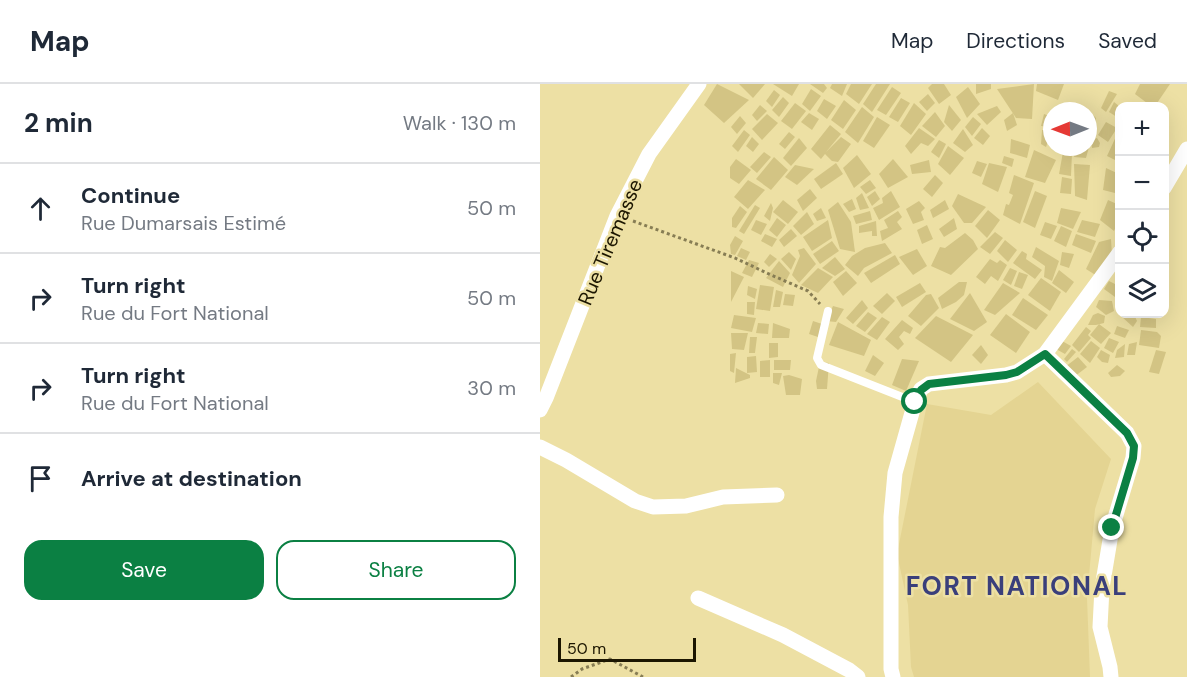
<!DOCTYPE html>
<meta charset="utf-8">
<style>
:root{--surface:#fff;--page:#f6f6f7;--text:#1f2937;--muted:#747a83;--line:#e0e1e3;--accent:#0b8043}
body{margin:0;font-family:"DM Sans",sans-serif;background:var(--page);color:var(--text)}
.controls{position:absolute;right:18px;top:18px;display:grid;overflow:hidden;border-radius:12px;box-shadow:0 6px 24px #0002}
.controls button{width:54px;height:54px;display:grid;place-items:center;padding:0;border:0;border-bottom:2px solid var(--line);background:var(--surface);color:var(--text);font:30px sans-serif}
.compass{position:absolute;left:503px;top:18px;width:54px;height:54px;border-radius:50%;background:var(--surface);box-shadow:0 6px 24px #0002;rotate:269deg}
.scale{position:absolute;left:18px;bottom:15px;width:138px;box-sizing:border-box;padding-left:6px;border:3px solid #1c1601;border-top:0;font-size:16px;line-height:21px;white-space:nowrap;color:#1c1601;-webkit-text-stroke:4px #ede0a4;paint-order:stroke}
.stop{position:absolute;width:18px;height:18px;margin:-14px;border:4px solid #0b8043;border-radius:50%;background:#fff}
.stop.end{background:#0b8043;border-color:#fff;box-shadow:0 2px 6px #0008}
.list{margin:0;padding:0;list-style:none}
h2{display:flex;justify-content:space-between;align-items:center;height:78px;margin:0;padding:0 24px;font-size:26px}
h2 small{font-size:20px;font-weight:400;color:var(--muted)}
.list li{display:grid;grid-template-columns:39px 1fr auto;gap:18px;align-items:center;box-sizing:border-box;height:90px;padding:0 24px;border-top:2px solid var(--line)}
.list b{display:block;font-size:22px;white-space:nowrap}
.list p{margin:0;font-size:20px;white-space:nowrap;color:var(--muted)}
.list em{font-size:20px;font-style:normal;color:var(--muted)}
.actions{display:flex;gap:12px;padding:18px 24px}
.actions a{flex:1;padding:14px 0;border:2px solid var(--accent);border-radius:18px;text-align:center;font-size:21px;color:var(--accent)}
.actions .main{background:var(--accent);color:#fff}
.icon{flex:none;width:33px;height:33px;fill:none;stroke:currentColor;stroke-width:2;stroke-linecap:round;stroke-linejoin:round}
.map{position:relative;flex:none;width:647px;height:593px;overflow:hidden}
header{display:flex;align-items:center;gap:36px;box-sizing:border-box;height:84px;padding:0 30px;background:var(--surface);border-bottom:2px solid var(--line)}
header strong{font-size:28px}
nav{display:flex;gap:33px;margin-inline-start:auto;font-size:21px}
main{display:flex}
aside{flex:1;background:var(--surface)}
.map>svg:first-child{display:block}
.built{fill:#e4d492}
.building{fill:#d3c484}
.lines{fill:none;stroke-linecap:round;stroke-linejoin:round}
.path{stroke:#877d54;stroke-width:3;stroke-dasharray:3 3;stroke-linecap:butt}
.service{stroke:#fff;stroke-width:8}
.minor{stroke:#fff;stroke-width:15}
.route{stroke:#0b8043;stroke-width:8}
.labels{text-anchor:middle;stroke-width:5;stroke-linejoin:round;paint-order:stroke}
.street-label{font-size:20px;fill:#1c1601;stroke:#ede0a4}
.district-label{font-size:26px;font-weight:bold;letter-spacing:1.5px;fill:#3a3f7b;stroke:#ede0a4}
</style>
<header>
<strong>Map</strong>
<nav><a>Map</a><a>Directions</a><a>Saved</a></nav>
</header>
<main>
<aside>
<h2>2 min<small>Walk · 130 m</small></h2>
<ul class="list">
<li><svg class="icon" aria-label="ahead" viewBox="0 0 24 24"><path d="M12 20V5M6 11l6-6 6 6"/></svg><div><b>Continue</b><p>Rue Dumarsais Estimé</p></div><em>50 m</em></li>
<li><svg class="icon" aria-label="right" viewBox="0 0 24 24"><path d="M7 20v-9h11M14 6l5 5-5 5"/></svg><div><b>Turn right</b><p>Rue du Fort National</p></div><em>50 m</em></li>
<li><svg class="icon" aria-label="right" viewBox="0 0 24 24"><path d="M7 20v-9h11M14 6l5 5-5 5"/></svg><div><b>Turn right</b><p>Rue du Fort National</p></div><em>30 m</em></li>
<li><svg class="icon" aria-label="arrive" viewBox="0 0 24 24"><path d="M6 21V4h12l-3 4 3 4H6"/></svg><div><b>Arrive at destination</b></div></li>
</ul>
<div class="actions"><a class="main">Save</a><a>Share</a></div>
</aside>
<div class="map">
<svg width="647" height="593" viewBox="0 0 647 593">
<rect width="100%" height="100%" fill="#ede0a4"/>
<path class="built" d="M498 298 571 375 555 425 547 514 550 593H374L371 583 368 521 357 470 387 320 451 331Z"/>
<g class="building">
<path d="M177 0 209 16 184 39 164 21Z"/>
<path d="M199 0H225L213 14Z"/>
<path d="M233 0H259L252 12Z"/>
<path d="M270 0H284L287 4 283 9Z"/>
<path d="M292 0H307L302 12 290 4Z"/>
<path d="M311 0H332L319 20 306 10Z"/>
<path d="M336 0H350L332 28 323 20Z"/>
<path d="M392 0H404L411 11 399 20 388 4Z"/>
<path d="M436 0H451V5L436 10Z"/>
<path d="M494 0 492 35 476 34 457 5Z"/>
<path d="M497 0H524L518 16 496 7Z"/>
<path d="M600 0H630L615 22H611L595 10Z"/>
<path d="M352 3 361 9 346 31 337 26Z"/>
<path d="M428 3 440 20 427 34 416 13Z"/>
<path d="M271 5 281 12 270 27 262 20Z"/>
<path d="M234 6 240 11 232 23 226 17Z"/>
<path d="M569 7 577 10 566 28 561 24Z"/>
<path d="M388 10 395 19 387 27 379 18Z"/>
<path d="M243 13 249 19 239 33 232 26Z"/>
<path d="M361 14 370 19 358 38 349 33Z"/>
<path d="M284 15 296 22 287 35 277 27Z"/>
<path d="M304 16 316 26 303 45 291 36Z"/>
<path d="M574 18 579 22V30L577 33 569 28Z"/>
<path d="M255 19 266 27 252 45 241 37Z"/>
<path d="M374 19 386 30 371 51 360 42Z"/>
<path d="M220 21 227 27 217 37 212 31Z"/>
<path d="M409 21 421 36 412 47 404 38Z"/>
<path d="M457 22 461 28 447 41 437 30Z"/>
<path d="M322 23 334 33 318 59 305 48Z"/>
<path d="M548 27 556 34 551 52 548 51Z"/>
<path d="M395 28 405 42 396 53 382 42Z"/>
<path d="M269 29 279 35 272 46 261 38Z"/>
<path d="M473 29 477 41 467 47 464 36Z"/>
<path d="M227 30 238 39 222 56 212 45Z"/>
<path d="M504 30 512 33V42L509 43 501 42Z"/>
<path d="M200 32 206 39 197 50 191 43Z"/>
<path d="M337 33 350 41 334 64 323 57Z"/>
<path d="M433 33 441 40 432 52 425 43Z"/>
<path d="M566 38 577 44 568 58 558 51Z"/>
<path d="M290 41 301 50 286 68 301 53 311 60 298 78 292 77 285 70 281 75 271 65Z"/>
<path d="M379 44 395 55 388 62 381 59 371 70 365 62Z"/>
<path d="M442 44 450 52 443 61 434 54Z"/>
<path d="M423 45 433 61 425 68 413 59Z"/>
<path d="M204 46 210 51 198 68 192 62Z"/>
<path d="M502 46H512L506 63 501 60Z"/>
<path d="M579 46V78L567 72Z"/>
<path d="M249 48 255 53 245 65 239 60Z"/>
<path d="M212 53 219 60 213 68 206 62Z"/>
<path d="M259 54 267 64 251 82 243 74Z"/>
<path d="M557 54 560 59 559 63 552 64 551 56Z"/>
<path d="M471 55 490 61 487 74 470 69Z"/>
<path d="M399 56 406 60 399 74 391 68Z"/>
<path d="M408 62 424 74 410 91 398 80Z"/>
<path d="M537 63H549L546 74 534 73Z"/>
<path d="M494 66 516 76 505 99 485 93Z"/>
<path d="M224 68 231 73 217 89 210 83Z"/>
<path d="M523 68 532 69 531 92 519 90Z"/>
<path d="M317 71 331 90 314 104 303 84Z"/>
<path d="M464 72 474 75 472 83 462 79Z"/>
<path d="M234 73 248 86 231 106 216 95Z"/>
<path d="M196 75 211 86 199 100 190 94V83Z"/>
<path d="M353 75 368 93 348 104 339 90Z"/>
<path d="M389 76 391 88 372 90 370 81Z"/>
<path d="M437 77 447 80 441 93 432 89Z"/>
<path d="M296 79 303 90 281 105 274 95Z"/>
<path d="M449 79 467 83 458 108 442 100Z"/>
<path d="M534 80 550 81 547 116 535 112Z"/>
<path d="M255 81 274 85 257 101 245 93Z"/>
<path d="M566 84 579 90V110L563 106Z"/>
<path d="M395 91 403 99 392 113 383 105Z"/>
<path d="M474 91 494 99 480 140 463 131 466 120 469 121 473 111 469 109Z"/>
<path d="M522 93 532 95 531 110 520 109Z"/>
<path d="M208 96 225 106 208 125 194 113Z"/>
<path d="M330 96 336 104 326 110 320 103Z"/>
<path d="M270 105 277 114 263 127 257 116Z"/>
<path d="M335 107 340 115 332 122 327 113Z"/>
<path d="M351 107 360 123 339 136 333 124 343 119 342 114Z"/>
<path d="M495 107 507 112 495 144 483 138Z"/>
<path d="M322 109 329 124 320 126 316 114Z"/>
<path d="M418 110 446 123 432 139H424L412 122Z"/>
<path d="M312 115 316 125 309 128 303 120Z"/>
<path d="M243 116 258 128 248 140 233 128Z"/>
<path d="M405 116 409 125 393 134 390 126Z"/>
<path d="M568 116 579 121V137L574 147 560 136Z"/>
<path d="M379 117 385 124 381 128 384 136 373 140 366 125Z"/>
<path d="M298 118 311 138 315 168 300 165 288 126Z"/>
<path d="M231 119 233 124 230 137 224 132Z"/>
<path d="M215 121 220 124 204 150 199 147Z"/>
<path d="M200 122 207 128 196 144 192 143V134Z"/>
<path d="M281 124 286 134 277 137 273 130Z"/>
<path d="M521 124 541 128 533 145 517 139Z"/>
<path d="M448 126 460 136 447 154 435 142Z"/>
<path d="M330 127 332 136 316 140 313 132Z"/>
<path d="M358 127 362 133 357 138 362 145 342 157 340 147 348 144 344 136Z"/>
<path d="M267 128 274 140 261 151 253 142Z"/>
<path d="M237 134 246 141 237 153 229 146Z"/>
<path d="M414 134 417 145 404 153 399 145Z"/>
<path d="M216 136 227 140 221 151 211 146Z"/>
<path d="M288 136 292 154 272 167 263 153Z"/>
<path d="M542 136 560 140 555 153 537 148Z"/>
<path d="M336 137 337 152H332V147L319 149V142Z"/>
<path d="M505 138 517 142 511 155 500 151Z"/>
<path d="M387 141 393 155 382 160 377 146Z"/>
<path d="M521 142 532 147 526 163 514 157Z"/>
<path d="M251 145 257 152 244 163 239 156Z"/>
<path d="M455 148 463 154 450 170 440 163Z"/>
<path d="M425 149 433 156 438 165 411 191 391 182 400 163 405 164Z"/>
<path d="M225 150 237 155 232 163 221 157Z"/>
<path d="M536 150 556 157 551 169 532 161Z"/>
<path d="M195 152 203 157 195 171 191 170 190 161Z"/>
<path d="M571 155 572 171 557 192 546 185 559 158Z"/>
<path d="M465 156 477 166 468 178 457 167Z"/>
<path d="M292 157 299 167 280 180 273 170Z"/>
<path d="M345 159 352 169 324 184 318 192 305 181 312 172 325 164Z"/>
<path d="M496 163 519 177 512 197 504 193 505 182 492 173Z"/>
<path d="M201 164 210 168 206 176 197 172Z"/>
<path d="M264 164 276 180 259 199 252 191 260 172 258 166Z"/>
<path d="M377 165 387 182 373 191 359 173Z"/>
<path d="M482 167 487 170 486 175 502 186 495 195 473 179Z"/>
<path d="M249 168 256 175 251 186 241 175Z"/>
<path d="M522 168 534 170 529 184 520 181Z"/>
<path d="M230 170 237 175 229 183 224 178Z"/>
<path d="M355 171 360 180 331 199 324 189Z"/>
<path d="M295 173 305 185 295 192 282 184Z"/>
<path d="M450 175 457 179 460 176 467 181 458 197 451 192 445 200 436 193Z"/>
<path d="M209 176 219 179 212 193 202 189Z"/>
<path d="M239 177 250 189 243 203 226 194Z"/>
<path d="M278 184 293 193 278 209 261 201Z"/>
<path d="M470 184 477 187 471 201 463 196Z"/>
<path d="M519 186 534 198 526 209 512 199Z"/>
<path d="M191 187 204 193 191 218Z"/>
<path d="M306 187 317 199 303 212 293 198Z"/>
<path d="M479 188 488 191 482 205 474 202Z"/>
<path d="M501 194 521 208 510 227 488 211Z"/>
<path d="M569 197 579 202V205L575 213 564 205Z"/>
<path d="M419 198H427L424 211 416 218 402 225 398 214Z"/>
<path d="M380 199 386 208 362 223 356 213Z"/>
<path d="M463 199 480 209 455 231 444 226Z"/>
<path d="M220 201 234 203 230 227 216 225Z"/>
<path d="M208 202 217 205 215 215 207 211Z"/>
<path d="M236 206 243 208 240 223H233Z"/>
<path d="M347 209 355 217 342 230 333 222Z"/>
<path d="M430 209 447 238 434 247 410 235Z"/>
<path d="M245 210 255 211 253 222 243 221Z"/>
<path d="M391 210 399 224 381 242 368 232 386 211Z"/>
<path d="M483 214 508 231 496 246 472 231Z"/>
<path d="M322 216 328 224 313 240 306 234Z"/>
<path d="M559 216 572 217 574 227 566 231 556 223Z"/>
<path d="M207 218H215L214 231 207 230Z"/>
<path d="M293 222 304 225 296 238 286 237Z"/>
<path d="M328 228 337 234 325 248 316 242Z"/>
<path d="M558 229 565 232 564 239 556 241H548L553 231Z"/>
<path d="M466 230 490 248 476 269 450 251Z"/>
<path d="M581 230H594L597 237 593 243 581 232Z"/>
<path d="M194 231 216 234 212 248 191 244Z"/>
<path d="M396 232 433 251 411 278 375 254Z"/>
<path d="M342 233 350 238 337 256 327 250Z"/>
<path d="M601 233 616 235V244L600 243Z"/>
<path d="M362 236 373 244 370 250 364 247 359 253 364 260 358 266 345 255Z"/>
<path d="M273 237 282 240 278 253 269 250Z"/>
<path d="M298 238 331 256 324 272 289 261Z"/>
<path d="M218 239 229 240 228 250 216 249Z"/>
<path d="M233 239 250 245 249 254H232Z"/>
<path d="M559 240 571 249 561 260 550 251Z"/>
<path d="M577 242 589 246 585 254 574 250Z"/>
<path d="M546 243 551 247 548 251 551 254 539 268 532 261Z"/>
<path d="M601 246 617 248 621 252 619 264 599 261Z"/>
<path d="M191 249H208L204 266 192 265Z"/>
<path d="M210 253H217L215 269H209Z"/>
<path d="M569 254 579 258 573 269 564 264Z"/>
<path d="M522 257 531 262 525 270 516 265Z"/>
<path d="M551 257 560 264 550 279 540 270Z"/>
<path d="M597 258 595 271H587L589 260Z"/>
<path d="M229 259H238V273L229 274Z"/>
<path d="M585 260 584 273 575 274 577 266Z"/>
<path d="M441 261 448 271 441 280 432 271Z"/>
<path d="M532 265 536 268 527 278 524 275Z"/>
<path d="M561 266 570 271 568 279 562 278 557 273Z"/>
<path d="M616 266 626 268 619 290 609 288Z"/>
<path d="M196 269 194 289 190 287V270Z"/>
<path d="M333 271 344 279 335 292 325 287Z"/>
<path d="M216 272 217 288 207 289V273Z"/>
<path d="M538 273 547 283 534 293 525 283Z"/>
<path d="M362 275 379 277 366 307 352 301Z"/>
<path d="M230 276V293H220V277Z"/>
<path d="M234 276H251L250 286H234Z"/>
<path d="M280 278 289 279 287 305H277L276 297Z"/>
<path d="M577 281 585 287 580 292 571 293 568 289Z"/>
<path d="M196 284 210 291V294L195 299Z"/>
<path d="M233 289H242L239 301 233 299Z"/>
<path d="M249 291 262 295 260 311H246L243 292Z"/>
</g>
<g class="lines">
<g class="path">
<path d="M93 137 195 174 229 190 268 207 280 220"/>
<path d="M31 593 42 585 70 575 103 593"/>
</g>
<path class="service" d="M288 227 277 274 281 281 375 318"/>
<g class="minor">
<path d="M624 104 647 65"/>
<path d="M505 270 587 349 594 362 593 374 572 444 562 504 560 543 570 583 571 593"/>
<path d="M0 326 6 314 77 132 109 70 159 0"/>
<path d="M0 363 26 376 95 417 113 423 146 422 183 413 237 411"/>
<path d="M158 514 243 551 309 586 318 593"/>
<path d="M353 593 351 585V433L355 389 375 318 381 305 389 300 466 291 477 288 505 270 580 168"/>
</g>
</g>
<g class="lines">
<path class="route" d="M375 318 381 306 389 300 466 291 477 288 505 270 587 349 594 362 593 374 572 444"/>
</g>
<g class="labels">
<g class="street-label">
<text transform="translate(70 158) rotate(-67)" y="7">Rue Tiremasse</text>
</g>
<g class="district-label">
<text x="477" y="511">FORT NATIONAL</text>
</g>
</g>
</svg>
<div class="controls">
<button>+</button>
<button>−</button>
<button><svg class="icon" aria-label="locate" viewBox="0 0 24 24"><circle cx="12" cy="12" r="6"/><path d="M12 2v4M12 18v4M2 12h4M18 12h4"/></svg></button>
<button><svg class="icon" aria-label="layers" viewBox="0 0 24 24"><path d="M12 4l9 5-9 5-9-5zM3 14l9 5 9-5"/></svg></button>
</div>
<svg class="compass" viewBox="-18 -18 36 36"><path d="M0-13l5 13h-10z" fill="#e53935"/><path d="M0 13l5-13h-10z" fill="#747a83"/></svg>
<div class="scale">50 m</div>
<div class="stop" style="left:375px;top:318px"></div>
<div class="stop end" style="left:572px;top:444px"></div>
</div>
</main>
